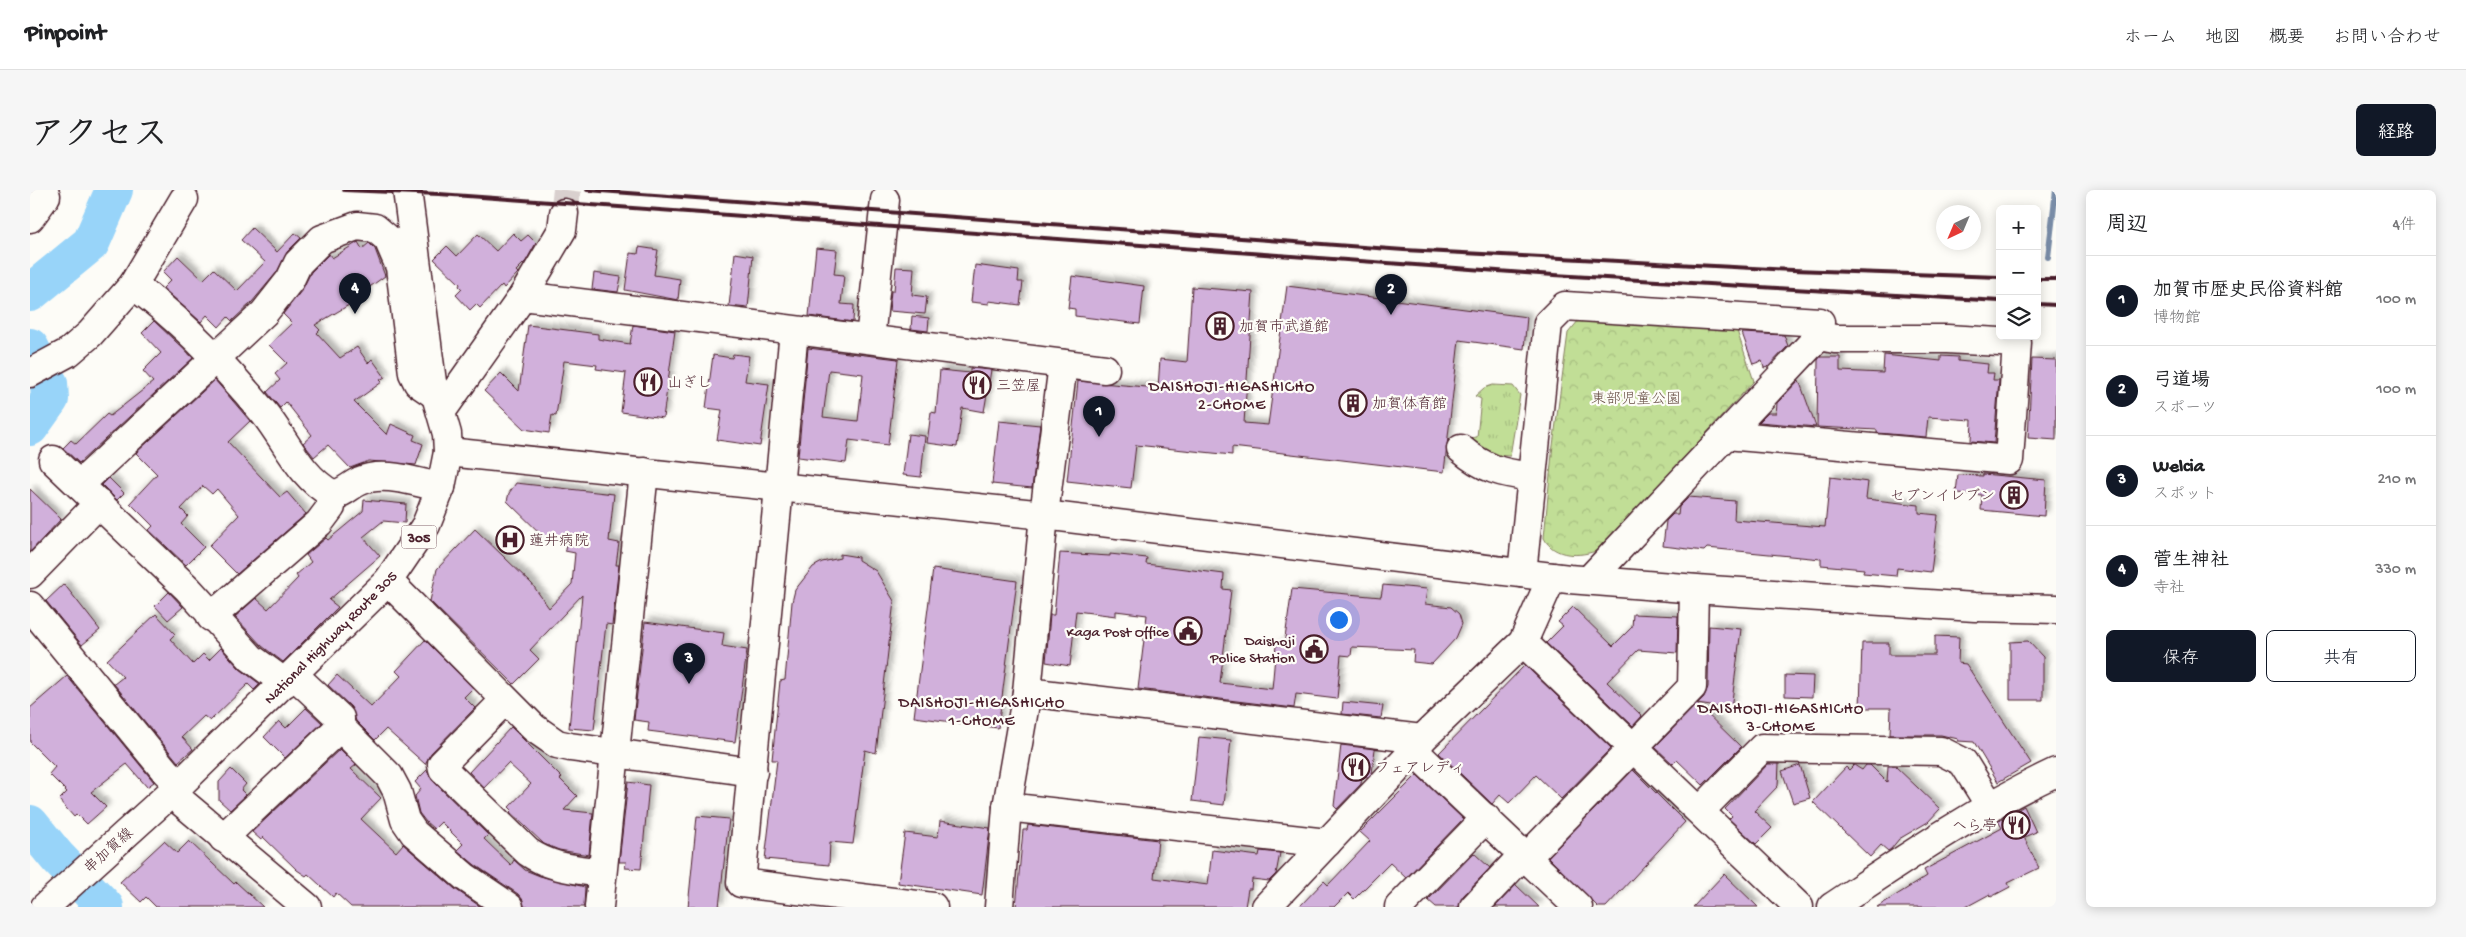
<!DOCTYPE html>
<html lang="ja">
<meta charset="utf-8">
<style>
:root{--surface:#fff;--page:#f6f6f6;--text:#202124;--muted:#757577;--line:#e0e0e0;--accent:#111827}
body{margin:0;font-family:"Gochi Hand","Klee One",sans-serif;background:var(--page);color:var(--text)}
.controls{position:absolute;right:15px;top:15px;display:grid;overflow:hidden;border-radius:8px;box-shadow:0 2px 12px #0003}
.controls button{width:45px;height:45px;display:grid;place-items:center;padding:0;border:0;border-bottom:1px solid var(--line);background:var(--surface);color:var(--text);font:25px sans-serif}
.compass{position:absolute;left:1906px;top:15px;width:45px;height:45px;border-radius:50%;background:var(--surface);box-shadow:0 2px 12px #0003;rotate:224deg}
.you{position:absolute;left:1308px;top:429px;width:18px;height:18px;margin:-12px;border:4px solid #fff;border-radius:50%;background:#1a73e8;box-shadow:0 0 0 8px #1a73e833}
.badge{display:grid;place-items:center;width:32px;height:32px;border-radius:50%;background:var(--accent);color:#fff;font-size:16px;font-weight:700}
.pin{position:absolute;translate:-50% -41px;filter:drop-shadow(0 1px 2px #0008)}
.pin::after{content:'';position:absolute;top:26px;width:18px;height:15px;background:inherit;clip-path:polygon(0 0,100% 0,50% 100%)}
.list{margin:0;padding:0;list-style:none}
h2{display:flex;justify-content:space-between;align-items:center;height:65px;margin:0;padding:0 20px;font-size:21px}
h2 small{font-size:16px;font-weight:400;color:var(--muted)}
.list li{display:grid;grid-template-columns:32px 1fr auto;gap:15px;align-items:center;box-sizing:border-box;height:90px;padding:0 20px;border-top:1px solid var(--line)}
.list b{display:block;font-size:19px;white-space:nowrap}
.list p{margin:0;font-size:16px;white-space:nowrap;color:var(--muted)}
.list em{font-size:16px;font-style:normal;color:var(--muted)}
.actions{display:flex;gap:10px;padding:15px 20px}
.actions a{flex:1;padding:11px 0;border:1px solid var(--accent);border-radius:8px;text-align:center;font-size:18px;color:var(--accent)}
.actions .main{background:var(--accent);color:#fff}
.icon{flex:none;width:28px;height:28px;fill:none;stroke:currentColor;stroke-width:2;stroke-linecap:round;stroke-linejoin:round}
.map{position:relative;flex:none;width:2026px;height:717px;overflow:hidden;border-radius:8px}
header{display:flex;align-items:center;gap:30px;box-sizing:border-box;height:70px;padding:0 25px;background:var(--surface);border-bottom:1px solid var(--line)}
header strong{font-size:24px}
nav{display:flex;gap:28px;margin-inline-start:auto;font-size:18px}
.intro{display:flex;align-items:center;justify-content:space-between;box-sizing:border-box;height:120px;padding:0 30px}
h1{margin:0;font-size:35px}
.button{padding:12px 22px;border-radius:8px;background:var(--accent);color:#fff;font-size:18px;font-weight:700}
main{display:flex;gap:30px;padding:0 30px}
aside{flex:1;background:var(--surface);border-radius:8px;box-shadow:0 2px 12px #0003}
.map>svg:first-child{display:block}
.grass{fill:url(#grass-tufts);stroke:#867e60}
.park{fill:url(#park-crowns);stroke:#867e60}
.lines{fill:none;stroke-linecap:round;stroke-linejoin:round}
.stream{stroke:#798ca7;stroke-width:6}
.river{stroke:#98d4f9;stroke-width:38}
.building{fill:#d1b0db;stroke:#4a1f2b;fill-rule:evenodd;filter:url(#shadow)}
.minor-tunnel{stroke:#d9d0ce;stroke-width:28;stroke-dasharray:28 14;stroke-linecap:butt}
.minor-casing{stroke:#4a1f2b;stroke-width:31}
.major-casing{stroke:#4a1f2b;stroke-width:31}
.highway-casing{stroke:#4a1f2b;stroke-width:31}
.minor{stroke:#fdfcf7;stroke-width:28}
.major{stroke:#fdfcf7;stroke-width:28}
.highway{stroke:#fdfcf7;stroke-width:28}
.rail{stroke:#4a1f2b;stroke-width:4}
.labels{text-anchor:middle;stroke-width:4.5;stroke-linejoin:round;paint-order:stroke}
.shield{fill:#fdfcf7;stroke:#806168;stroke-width:1}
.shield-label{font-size:14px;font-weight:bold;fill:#4a1f2b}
.poi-label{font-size:15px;fill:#4a1f2b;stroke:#fdfcf7;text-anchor:start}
.park-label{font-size:15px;fill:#684f46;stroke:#fdfcf7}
.street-label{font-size:15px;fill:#4a1f2b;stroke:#fdfcf7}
.neighbourhood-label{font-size:16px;letter-spacing:1px;fill:#4a1f2b;stroke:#fdfcf7}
</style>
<header>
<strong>Pinpoint</strong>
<nav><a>ホーム</a><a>地図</a><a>概要</a><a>お問い合わせ</a></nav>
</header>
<div class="intro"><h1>アクセス</h1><a class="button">経路</a></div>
<main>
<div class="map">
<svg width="2026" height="717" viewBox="0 0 2026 717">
<defs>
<pattern id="grass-tufts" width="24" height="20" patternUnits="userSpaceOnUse" patternTransform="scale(1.25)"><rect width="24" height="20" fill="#c1de96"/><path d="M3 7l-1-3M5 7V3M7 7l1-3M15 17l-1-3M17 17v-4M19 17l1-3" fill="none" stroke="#a7be81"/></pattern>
<pattern id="park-crowns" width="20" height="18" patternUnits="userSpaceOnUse" patternTransform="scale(1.25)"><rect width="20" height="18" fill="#c1de96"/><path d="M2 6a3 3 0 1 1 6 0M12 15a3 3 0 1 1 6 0" fill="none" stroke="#a7be81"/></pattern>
<filter id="shadow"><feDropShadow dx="4.5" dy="-4.5" stdDeviation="2.5" flood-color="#0004"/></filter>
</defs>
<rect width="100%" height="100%" fill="#fdfcf7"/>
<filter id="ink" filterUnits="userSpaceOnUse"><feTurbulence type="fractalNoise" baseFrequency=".02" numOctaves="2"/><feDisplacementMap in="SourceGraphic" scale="10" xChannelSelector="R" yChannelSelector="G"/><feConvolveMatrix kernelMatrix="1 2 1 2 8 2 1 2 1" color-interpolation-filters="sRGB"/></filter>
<g filter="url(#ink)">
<path class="grass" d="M1463 195 1483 196 1490 205 1480 266 1456 265 1439 248 1447 247 1451 209 1445 206 1454 198Z"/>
<path class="park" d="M1549 130 1706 138 1724 191 1569 360C1550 367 1524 368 1514 348L1522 263 1538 143Z"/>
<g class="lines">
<path class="stream" d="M2018 67 2026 0"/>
<g class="river">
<path d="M0 103 61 53 84 0"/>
<path d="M0 157 8 173"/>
<path d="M0 237 20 209 19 193"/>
<path d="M0 634 27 667 75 717"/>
</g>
</g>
<g class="building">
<path d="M222 38 247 62 265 43 271 48 257 62 247 82 222 112 202 131 198 127 189 137 177 125 171 132 133 98 141 90 133 82 148 66 173 90 184 79 207 101 235 72 211 50Z"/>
<path d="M483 43 491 51 498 45 506 53 496 71 486 81 488 83 474 98 472 95 450 118 446 114 440 120 426 105 432 99 429 96 430 94 404 69 417 56 427 66 448 44 466 61Z"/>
<path d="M328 52 332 59 339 53 345 59 355 86 323 109 324 112 285 135 290 140 287 143 310 168 327 157 338 173 342 169 355 187 350 190 352 192 324 212 357 245 361 234 385 245 383 250 393 254 386 275 339 271 320 278 298 255 284 267 273 253 282 245 278 240 256 212 250 218 237 202 250 190 245 184 257 173 239 155 262 133 253 124 272 100 281 82 299 64 302 68Z"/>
<path d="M609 57 628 60 624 85 650 89 648 110 595 100 600 63 608 64Z"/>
<path d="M786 58 807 60 804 84 814 85 811 114 824 115 823 132 779 126Z"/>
<path d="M705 63 723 66 718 118 699 116Z"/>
<path d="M945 75 989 81 988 92H993L990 115 959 111V114L941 112Z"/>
<path d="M866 77 884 78 882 105 897 107 895 124 859 121 861 101H864Z"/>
<path d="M564 83 591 87 588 102 562 99Z"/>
<path d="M1042 86 1114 96 1110 134 1045 126V119L1038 118Z"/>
<path d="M1257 96 1497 127 1494 159 1429 150 1414 282 1202 257V265L1106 255 1101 298 1037 291 1048 191 1128 198 1130 169 1157 172 1162 97 1223 102 1214 233 1238 235Z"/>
<path d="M882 126 899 128 898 141 881 139Z"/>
<path d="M124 131 163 168 49 273 33 258 41 250 46 254 77 224 80 226 123 192 113 181 131 163 112 143Z"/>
<path d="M498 135 568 144V149L600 154 603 135 645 141 633 228 591 222 596 183 566 179 567 175 534 171 526 226 522 225 519 243 494 239 454 201 471 183 489 201Z"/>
<path d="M1712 143 1754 145 1758 156 1738 177 1734 178 1732 171 1723 174Z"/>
<path d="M778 158 868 169 858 255 819 250 816 273 768 267ZM799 180 833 184 828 231 793 227Z"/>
<path d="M703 164 719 166 715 191 739 194 730 256 687 250 692 220 676 218 683 165 702 168Z"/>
<path d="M1854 165 1911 171V166L1928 167V171L1958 174 1957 183H1964L1963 190H1969L1964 253 1941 251 1942 230 1898 227 1896 247 1847 243V240L1787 237 1788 170 1790 167H1810V181L1853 183Z"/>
<path d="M2002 169 2026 170V250L1998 248Z"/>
<path d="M940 178 961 180 954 222 932 218 927 257 897 253 901 222 906 223 910 180 940 183Z"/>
<path d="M185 190 220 231 198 252 250 307 257 302 276 324 207 384 179 356 209 325 187 299 182 304 173 296 151 319 158 326 151 334 174 357 156 375 119 340 123 336 100 313 127 284 106 263Z"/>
<path d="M1769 190 1786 237 1729 232 1738 223H1746L1747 213Z"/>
<path d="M969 231 1010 235 1002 298 962 294Z"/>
<path d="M878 244 895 246 891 287 873 285Z"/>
<path d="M1953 284 2016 290 2014 326 1951 320 1952 305 1926 303 1928 285 1953 286Z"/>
<path d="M1800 287 1838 292 1836 309 1889 315V323L1908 325 1901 382 1867 378 1866 386 1833 383 1834 379 1791 375V369L1677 358 1674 361 1633 356 1636 331 1643 324H1648L1649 317 1659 307 1705 311 1704 330 1795 337Z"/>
<path d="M79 288 94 303 87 310 72 295Z"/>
<path d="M486 293 584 304 579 351 589 353 586 375H589L582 435 576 434 564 540 539 538 552 405 500 460 509 469 484 494 400 411 407 379 445 339 502 394 519 418 542 394 545 363 535 361 536 350H517L477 311 479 303Z"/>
<path d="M0 299 31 329 0 362Z"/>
<path d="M334 310 376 314 375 333 353 331 333 347 350 366 299 410 308 417 253 472 232 456 205 427 226 408 238 419 268 388 266 385 281 372 276 365 296 348 298 350 333 321Z"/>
<path d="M1030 363 1080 366V364L1117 368 1116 374 1194 384 1193 399 1201 400 1190 493 1242 499 1246 455H1254L1262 399 1351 407 1353 395 1397 399 1395 414 1421 417 1429 424 1432 434 1426 448 1402 474 1383 472 1384 460 1322 457 1321 466 1311 465 1307 509 1266 504 1264 518 1108 499 1117 425 1086 421V426L1046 421 1040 476 1016 472 1020 425H1024Z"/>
<path d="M810 364 828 367V370L846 381 864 411 846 563 835 560 823 654 800 652 799 675 735 669 747 570H742L750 491 755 490 762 412 765 400 783 377 792 372 810 368Z"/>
<path d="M903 379 987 391 968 538 884 527Z"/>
<path d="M34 394 70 440 52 455 16 411Z"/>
<path d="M139 402 153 417 138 430 125 416Z"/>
<path d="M1543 417 1583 456 1602 437 1603 424 1648 426 1647 463 1608 460 1577 492 1612 526 1603 536 1516 453 1533 436 1528 432Z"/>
<path d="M126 424 145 444 140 449 163 474 173 464 179 470 191 458 210 479 230 494 224 500 218 494 180 531 174 526 152 547 163 559 148 572 84 494 93 487 77 470Z"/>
<path d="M615 432 694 443 692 456 717 460 705 552 618 541 619 532 604 530Z"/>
<path d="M1679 436 1711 439 1701 519 1667 514 1674 507 1678 497Z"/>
<path d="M1905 446 1929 447 1928 473 1936 474 2001 573 1968 592 1944 552 1928 551V549L1911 545H1860L1861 518H1830L1832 453H1859V465H1905Z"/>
<path d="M395 450 443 498 434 507 445 518 401 563 395 574 356 539 345 550 326 531 321 517 298 495 307 485 341 517 371 486 366 481Z"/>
<path d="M1998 451 2013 467V510H1980V452Z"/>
<path d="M1495 475 1581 558 1531 609 1506 585 1479 613 1470 605 1462 614 1409 563Z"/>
<path d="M1755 485 1783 486 1782 507 1755 506Z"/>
<path d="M37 486 124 592 117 597 97 574 61 602 76 617 57 634 47 624 44 627 29 610 37 602 19 584 25 577 0 552V518Z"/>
<path d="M1313 512 1353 516 1351 528 1312 524Z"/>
<path d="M1667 514 1711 557 1673 595 1647 570 1643 574 1625 557Z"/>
<path d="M276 518 292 533 255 568 234 547 249 531 256 538Z"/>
<path d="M481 537 532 588 530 589 547 606 534 620 563 623 559 665 529 660 514 654 480 622 482 620 479 617 501 594 478 573 454 598 439 582Z"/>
<path d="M1169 547 1201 550 1194 615 1162 611Z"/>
<path d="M1311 555 1345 559 1342 583 1338 587 1332 586 1331 594 1307 619 1304 616Z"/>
<path d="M310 559 326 575 321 579 351 608 331 629 366 662 373 654 425 699 451 717H321L306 703 303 707 278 684 276 686 267 680 233 647 231 650 222 642Z"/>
<path d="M1738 574H1749L1748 596 1724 621 1742 638 1726 654 1699 629 1702 626 1695 619Z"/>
<path d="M1770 575 1780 608 1763 613 1752 581Z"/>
<path d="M1824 575 1832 580 1836 575H1840L1857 592 1858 576H1865L1910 619 1898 632 1869 649 1861 659 1858 661 1851 655 1840 667 1783 612 1816 577 1819 580Z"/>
<path d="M201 579 216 594 211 600 216 605 200 620 189 610V592Z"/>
<path d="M397 580 402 590 458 645 454 649 481 675 484 670 495 680 510 686 555 697 554 717H494L493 710 488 704 445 675 427 660 433 654 411 632 404 639 396 632 389 623 385 606 391 599 385 592Z"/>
<path d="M1603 580 1655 632 1576 717H1568L1518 667Z"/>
<path d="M1387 585 1433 629 1376 688 1360 673 1324 709 1318 703 1304 717H1269L1294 691 1298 695 1340 651 1330 642Z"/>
<path d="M598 592 619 595 611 679 595 678 596 672H589Z"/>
<path d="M1994 616 2006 642 1994 647 2009 678 1978 693 1980 697 1961 707 1960 704 1936 717H1847L1897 686 1894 680 1972 638 1968 631Z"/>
<path d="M667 626 699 629 689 717H658Z"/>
<path d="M910 631 960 638 952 705 868 693 875 643 908 647Z"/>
<path d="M998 635 1128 650 1124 688 1178 695 1182 660 1229 666 1230 661 1250 663 1246 684 1239 691 1222 689 1221 699H1218L1215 717H986L993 640H997Z"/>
<path d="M134 651 147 663 159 651 204 694 206 692 233 717H126L116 707 111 712 90 692Z"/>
<path d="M1444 663 1460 678 1433 706 1429 717H1406L1398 710Z"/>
<path d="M1694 684 1728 717H1663Z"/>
<path d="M1486 695 1509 717H1465Z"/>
</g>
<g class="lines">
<path class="minor-tunnel" d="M534 23 537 0"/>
<g class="minor-casing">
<g id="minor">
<path d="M154 9 103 95C153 131 195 176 234 223 256 250 270 287 302 304"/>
<path d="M0 28 16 6"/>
<path d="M493 106 1075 179"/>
<path d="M764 141 711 693 903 717"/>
<path d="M840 149 855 10"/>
<path d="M0 183 39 162 60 144 103 95"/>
<path d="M411 222 493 106 532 40 534 23"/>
<path d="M1696 245 1979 270 1987 153 1917 149H1805L1789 146"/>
<path d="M1431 259C1454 279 1472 283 1502 287"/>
<path d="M418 262 1014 325 1539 389 1680 400 1945 417 2026 419"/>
<path d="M23 270 158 399 221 468 255 493"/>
<path d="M49 295 234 123 260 90 268 73 292 49 327 36 345 38 358 49 370 77 383 183 388 193 404 204"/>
<path d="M1492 383 1518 133 1535 116 1790 132 1789 146 1559 390"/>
<path d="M0 384 69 313"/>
<path d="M358 391 504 538 527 554 540 557 723 582"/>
<path d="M0 416 136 582 150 595"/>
<path d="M181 427 289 333 301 317 302 304C315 304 318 296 330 291 353 280 387 293 411 297"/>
<path d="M1493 452 1769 717"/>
<path d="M997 502 1392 549"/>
<path d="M475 510 412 574 413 579 498 662C521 678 545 679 572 683"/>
<path d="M310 537 359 586 367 601 375 630 384 643 435 687 479 717"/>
<path d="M1384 561 1548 717"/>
<path d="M977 617 1297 653"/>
<path d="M1670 621 1732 558 1911 561 1933 572 1961 617"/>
<path d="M193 648 310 537V528L264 485"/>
<path d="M1497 667 1662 497 1664 399"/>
<path d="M569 717 614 282"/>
<path d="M969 717 977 617 997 502 1014 325 1033 174"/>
<path d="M1236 717 1384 561 1392 549 1493 452 1522 387"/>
<path d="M1369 717 1456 628"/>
<path d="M1444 717 1494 664"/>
<path d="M1802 717C1874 669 1947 619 2026 582"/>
</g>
</g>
<g class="major-casing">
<path id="major" d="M15 717 141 603"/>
</g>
<g class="highway-casing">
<path id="highway" d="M277 717 141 603 358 391 396 335 411 297 418 262 417 244 402 192 377 0"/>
</g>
<use href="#minor" class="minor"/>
<use href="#major" class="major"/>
<use href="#highway" class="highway"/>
<g class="rail">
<path d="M314 0 409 4 1524 85 1970 111"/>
<path d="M557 0 1374 60 1763 80 1970 87"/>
<path d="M2007 89H2026"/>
<path d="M2007 114 2026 115"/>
</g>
</g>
</g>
<defs>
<g id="building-ring" transform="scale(1.4375)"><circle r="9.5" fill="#fdfcf7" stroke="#4a1f2b" stroke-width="1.5"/><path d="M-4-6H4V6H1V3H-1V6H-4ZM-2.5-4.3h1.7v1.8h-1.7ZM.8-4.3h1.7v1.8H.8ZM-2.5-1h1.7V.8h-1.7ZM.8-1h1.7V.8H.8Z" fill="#4a1f2b"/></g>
<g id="restaurant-ring" transform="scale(1.4375)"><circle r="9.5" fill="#fdfcf7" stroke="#4a1f2b" stroke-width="1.5"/><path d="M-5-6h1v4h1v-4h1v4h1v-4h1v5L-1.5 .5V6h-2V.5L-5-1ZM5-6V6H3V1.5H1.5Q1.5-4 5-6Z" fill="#4a1f2b"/></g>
<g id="hospital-ring" transform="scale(1.4375)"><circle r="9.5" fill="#fdfcf7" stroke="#4a1f2b" stroke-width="1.5"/><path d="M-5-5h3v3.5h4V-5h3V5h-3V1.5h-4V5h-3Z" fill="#4a1f2b"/></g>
<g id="civic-ring" transform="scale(1.4375)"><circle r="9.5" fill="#fdfcf7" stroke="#4a1f2b" stroke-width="1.5"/><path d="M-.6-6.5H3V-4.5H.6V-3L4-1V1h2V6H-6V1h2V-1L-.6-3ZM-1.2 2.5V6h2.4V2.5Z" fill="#4a1f2b"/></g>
</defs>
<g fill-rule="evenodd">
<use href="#building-ring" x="1190" y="136"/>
<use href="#restaurant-ring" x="618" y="192"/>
<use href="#restaurant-ring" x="947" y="195"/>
<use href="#building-ring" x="1323" y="213"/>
<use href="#building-ring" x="1984" y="305"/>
<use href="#hospital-ring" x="480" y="350"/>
<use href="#civic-ring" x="1158" y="441"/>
<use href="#civic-ring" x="1284" y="459"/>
<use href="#restaurant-ring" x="1326" y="577"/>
<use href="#restaurant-ring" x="1986" y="635"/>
</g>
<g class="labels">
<rect class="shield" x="371.5" y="335.5" width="35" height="23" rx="4"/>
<g class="shield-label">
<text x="389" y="352">305</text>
</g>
<g class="poi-label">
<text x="1209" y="141">加賀市武道館</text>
<text x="637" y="197">山ぎし</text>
<text x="966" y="200">三笠屋</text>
<text x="1342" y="218">加賀体育館</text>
<text x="1965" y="310" text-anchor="end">セブンイレブン</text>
<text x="499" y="355">蓮井病院</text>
<text x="1139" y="446" text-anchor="end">Kaga Post Office</text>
<text x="1265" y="455" text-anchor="end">Daishoji<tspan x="1265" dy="17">Police Station</tspan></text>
<text x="1345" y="582">フェアレディ</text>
<text x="1967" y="640" text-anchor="end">へら亭</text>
</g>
<g class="park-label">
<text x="1606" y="213">東部児童公園</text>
</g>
<g class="street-label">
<text transform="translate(300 447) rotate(-45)" y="5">National Highway Route 305</text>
<text transform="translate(78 660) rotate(-42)" y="5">串加賀線</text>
</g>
<g class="neighbourhood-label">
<text x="1202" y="201">DAISHOJI-HIGASHICHO<tspan x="1202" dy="18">2-CHOME</tspan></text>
<text x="952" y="517">DAISHOJI-HIGASHICHO<tspan x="952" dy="18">1-CHOME</tspan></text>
<text x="1751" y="523">DAISHOJI-HIGASHICHO<tspan x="1751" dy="18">3-CHOME</tspan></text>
</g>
</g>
</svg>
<div class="controls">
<button>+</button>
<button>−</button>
<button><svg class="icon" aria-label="layers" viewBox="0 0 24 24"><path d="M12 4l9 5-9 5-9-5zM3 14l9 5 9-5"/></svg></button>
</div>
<svg class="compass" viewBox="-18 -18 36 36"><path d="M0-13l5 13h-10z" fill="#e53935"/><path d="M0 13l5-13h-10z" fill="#757577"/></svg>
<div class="you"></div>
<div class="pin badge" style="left:1069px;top:247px">1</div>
<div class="pin badge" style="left:1361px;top:125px">2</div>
<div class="pin badge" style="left:659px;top:494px">3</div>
<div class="pin badge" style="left:325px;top:124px">4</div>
</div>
<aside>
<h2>周辺<small>4件</small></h2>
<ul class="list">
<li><span class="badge">1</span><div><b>加賀市歴史民俗資料館</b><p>博物館</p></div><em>100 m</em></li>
<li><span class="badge">2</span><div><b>弓道場</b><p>スポーツ</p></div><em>100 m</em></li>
<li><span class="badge">3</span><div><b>Welcia</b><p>スポット</p></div><em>210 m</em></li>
<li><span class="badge">4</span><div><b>菅生神社</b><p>寺社</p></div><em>330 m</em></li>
</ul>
<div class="actions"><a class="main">保存</a><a>共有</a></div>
</aside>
</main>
